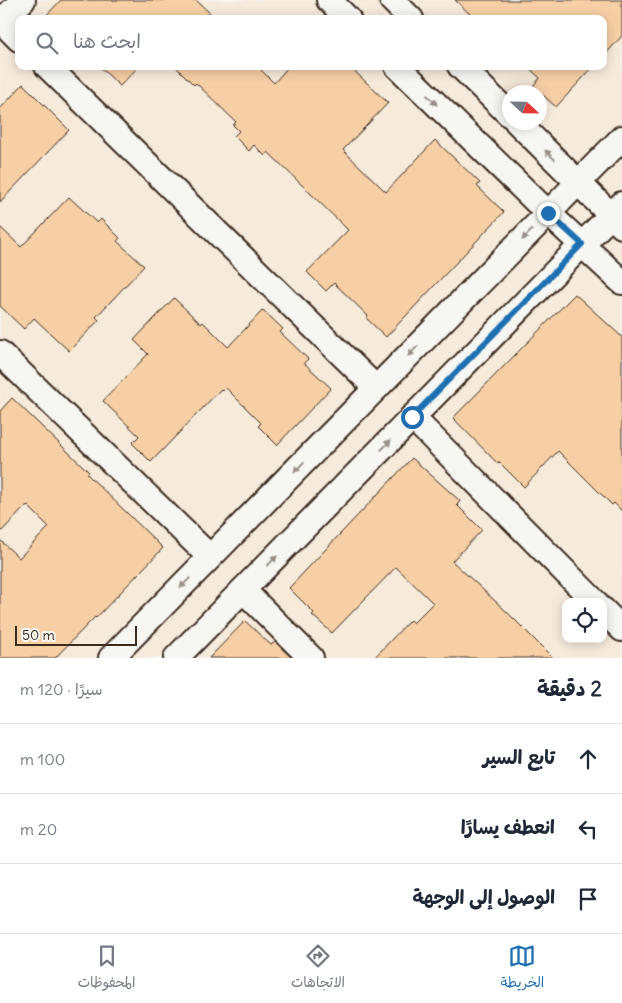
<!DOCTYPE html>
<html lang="ar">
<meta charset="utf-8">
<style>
:root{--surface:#fff;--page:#f6f6f7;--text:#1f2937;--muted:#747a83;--line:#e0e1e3;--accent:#1f6fb2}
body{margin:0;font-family:Delius,"Playpen Sans Arabic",sans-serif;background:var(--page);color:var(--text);direction:rtl}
.controls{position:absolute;right:15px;bottom:15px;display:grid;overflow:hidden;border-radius:10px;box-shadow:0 2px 12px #0003}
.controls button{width:45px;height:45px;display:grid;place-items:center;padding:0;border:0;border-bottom:1px solid var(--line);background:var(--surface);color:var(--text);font:25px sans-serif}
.compass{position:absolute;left:502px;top:85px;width:45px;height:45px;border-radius:50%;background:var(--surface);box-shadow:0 2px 12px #0003;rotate:112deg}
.scale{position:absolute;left:15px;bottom:12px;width:122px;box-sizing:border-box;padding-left:5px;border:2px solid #3b2a1e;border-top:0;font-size:14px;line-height:18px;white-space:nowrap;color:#3b2a1e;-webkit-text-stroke:4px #f6f6f2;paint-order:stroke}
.stop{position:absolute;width:15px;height:15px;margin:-11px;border:4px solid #1f6fb2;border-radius:50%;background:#fff}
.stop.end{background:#1f6fb2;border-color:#fff;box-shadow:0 1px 5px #0008}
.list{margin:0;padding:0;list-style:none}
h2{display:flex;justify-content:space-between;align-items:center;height:65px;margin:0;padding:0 20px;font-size:21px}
h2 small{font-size:16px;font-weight:400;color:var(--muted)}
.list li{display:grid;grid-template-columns:32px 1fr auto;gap:15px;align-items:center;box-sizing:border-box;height:70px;padding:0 20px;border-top:1px solid var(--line)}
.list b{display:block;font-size:19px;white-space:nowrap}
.list em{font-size:16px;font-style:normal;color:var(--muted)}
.icon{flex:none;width:28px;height:28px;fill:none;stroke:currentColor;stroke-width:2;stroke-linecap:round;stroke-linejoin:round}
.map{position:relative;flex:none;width:622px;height:658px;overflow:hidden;direction:ltr}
.search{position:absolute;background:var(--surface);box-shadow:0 2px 12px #0003;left:15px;right:15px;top:15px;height:55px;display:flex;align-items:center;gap:12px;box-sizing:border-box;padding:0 18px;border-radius:10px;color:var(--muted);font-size:19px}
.sheet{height:275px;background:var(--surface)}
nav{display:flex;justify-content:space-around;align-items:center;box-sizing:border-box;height:70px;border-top:1px solid var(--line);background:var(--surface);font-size:14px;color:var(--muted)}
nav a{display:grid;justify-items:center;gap:2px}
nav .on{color:var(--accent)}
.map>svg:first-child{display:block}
.built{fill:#f6eadb;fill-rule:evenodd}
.building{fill:#f6cfa5;stroke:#3b2a1e}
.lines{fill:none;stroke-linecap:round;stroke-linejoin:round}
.minor-casing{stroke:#3b2a1e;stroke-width:28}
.minor{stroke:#f6f6f2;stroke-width:24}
.oneway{fill:#989088}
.route{stroke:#1f6fb2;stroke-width:6}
</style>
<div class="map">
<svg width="622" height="658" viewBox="0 0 622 658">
<rect width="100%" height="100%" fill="#f6f6f2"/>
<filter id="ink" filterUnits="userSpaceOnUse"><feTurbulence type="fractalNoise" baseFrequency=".02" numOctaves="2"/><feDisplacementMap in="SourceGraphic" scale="10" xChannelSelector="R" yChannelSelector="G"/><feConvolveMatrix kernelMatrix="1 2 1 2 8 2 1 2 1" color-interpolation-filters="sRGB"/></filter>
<g filter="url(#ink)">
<path class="built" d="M0 0H622V658H0ZM19 19H603V66H19ZM510 92H540V122H510ZM566 602H603V639H566Z"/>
<g class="building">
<path d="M61 0H196L216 19H43Z"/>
<path d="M455 0H622V36L603 57V19H475Z"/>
<path d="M99 66H139L120 86Z"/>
<path d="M175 66H257L274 83 289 66H349L388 103 343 150 386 192 435 140 480 183 477 186 504 212 386 337 366 318 368 316 334 283 326 291 307 272 348 230 268 152 265 156 254 145 249 151 234 136 239 131 233 125 236 122 196 83 194 85Z"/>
<path d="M527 66H594L556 107 533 86 540 78Z"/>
<path d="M23 84 69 130 0 202V109Z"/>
<path d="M69 197 97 223 101 219 120 238 117 241 144 266 96 317 99 320 69 351 34 318 24 329 0 306V227L21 247Z"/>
<path d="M575 294 622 337V511L614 503 612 505 558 451 524 487 499 462 498 464 453 418Z"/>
<path d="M174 298 201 324 203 322 228 347 263 310 283 329 280 332 308 359 304 363 331 388 277 445 258 426 261 423 226 388 223 391 221 389 151 462 132 443 139 436 103 401 148 354 134 340Z"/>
<path d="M12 398 89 472 87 474 163 548 96 618 95 617 55 658H0V540L19 558 49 527 27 505 0 533V411Z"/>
<path d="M412 458 460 501 457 505 482 530 452 561 508 613 553 658H374L410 620 413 623 433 603 396 567 332 633 312 615 314 613 289 588Z"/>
<path d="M245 621 271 645 275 642 292 658H209Z"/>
</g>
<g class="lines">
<g class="minor-casing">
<g id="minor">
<path d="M329 0 348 19"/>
<path d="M392 0 411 19"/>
<path d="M0 20 19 39"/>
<path d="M0 23 23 0"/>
<path d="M47 66 376 388"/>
<path d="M397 66 548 213 622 282"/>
<path d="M460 66 510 115"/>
<path d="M517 122 622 226"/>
<path d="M0 353 210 557"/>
<path d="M412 417 595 602"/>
<path d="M243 590 311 658"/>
<path d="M603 610 622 629"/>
<path d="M111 658 622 138"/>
<path d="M176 658 622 204"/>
</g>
</g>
<use href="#minor" class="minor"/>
</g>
<defs><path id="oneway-solid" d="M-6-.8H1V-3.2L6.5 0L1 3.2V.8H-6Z" transform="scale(1.25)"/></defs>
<g class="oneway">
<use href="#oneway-solid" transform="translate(432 100) rotate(44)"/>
<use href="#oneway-solid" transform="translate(550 155) rotate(-136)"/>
<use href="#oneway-solid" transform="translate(527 235) rotate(134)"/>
<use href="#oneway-solid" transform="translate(413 351) rotate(134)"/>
<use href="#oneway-solid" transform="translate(386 445) rotate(-46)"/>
<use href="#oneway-solid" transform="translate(299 467) rotate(134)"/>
<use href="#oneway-solid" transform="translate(272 561) rotate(-46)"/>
<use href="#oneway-solid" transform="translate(185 583) rotate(134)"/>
</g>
</g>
<g class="lines" filter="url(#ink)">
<path class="route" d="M412 417 582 244 548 213"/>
</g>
</svg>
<div class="controls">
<button><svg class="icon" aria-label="locate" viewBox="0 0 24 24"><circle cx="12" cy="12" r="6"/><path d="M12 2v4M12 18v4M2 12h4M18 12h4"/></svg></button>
</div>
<svg class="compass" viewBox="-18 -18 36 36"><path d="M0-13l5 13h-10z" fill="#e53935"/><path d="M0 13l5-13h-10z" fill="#747a83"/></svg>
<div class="scale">50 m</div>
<div class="stop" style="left:412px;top:417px"></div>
<div class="stop end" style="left:548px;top:213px"></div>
<div class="search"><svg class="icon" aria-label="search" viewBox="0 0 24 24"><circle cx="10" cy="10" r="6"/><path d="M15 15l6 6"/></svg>ابحث هنا</div>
</div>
<section class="sheet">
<h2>2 دقيقة<small>سيرًا · 120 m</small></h2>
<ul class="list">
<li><svg class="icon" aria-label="ahead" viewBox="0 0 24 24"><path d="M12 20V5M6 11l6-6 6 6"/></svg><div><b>تابع السير</b></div><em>100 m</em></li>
<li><svg class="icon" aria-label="left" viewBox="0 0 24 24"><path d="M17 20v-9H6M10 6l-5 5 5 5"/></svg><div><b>انعطف يسارًا</b></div><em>20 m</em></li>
<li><svg class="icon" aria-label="arrive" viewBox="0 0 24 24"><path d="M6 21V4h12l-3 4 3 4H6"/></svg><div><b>الوصول إلى الوجهة</b></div></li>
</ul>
</section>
<nav>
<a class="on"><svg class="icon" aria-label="map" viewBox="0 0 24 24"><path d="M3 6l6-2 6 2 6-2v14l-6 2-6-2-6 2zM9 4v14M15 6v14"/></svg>الخريطة</a>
<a><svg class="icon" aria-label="directions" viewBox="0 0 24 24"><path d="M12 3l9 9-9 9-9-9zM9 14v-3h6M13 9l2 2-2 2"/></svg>الاتجاهات</a>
<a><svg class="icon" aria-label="saved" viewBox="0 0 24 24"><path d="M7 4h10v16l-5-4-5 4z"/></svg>المحفوظات</a>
</nav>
